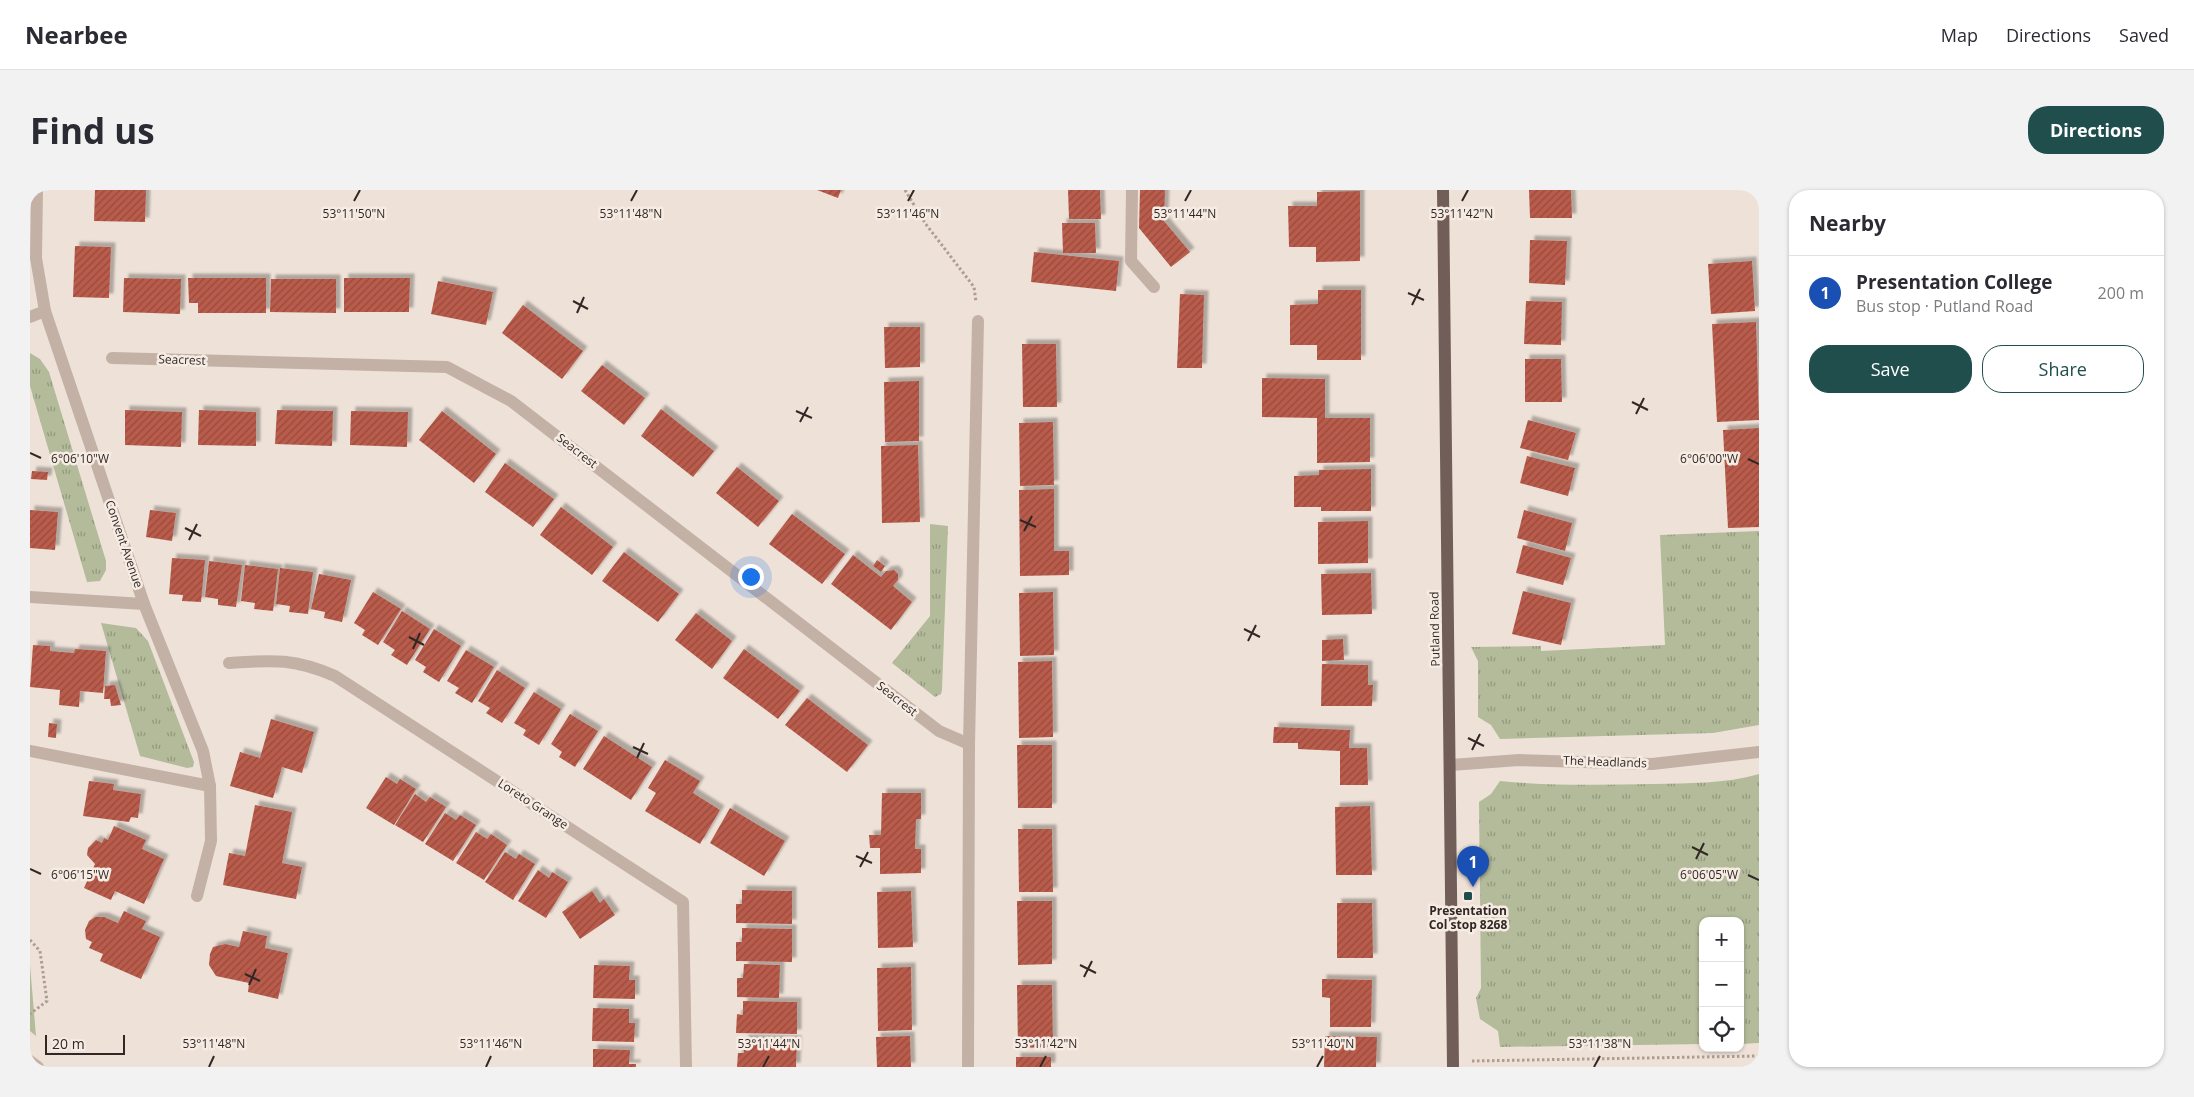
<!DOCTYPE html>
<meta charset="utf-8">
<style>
:root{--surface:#fff;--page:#f2f2f3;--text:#2b2b33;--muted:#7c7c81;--line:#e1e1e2;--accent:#204e4c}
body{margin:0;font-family:"Open Sans",sans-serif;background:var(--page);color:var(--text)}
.controls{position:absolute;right:15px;bottom:15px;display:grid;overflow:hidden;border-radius:10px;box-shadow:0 1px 4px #0004}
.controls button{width:45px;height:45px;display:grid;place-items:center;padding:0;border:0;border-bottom:1px solid var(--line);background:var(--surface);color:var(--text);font:25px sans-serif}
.scale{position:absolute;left:15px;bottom:12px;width:80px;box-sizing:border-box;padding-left:5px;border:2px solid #312826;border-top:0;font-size:14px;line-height:18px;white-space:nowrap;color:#312826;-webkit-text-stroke:4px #f6ece4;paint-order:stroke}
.you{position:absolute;left:720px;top:386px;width:18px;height:18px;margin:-12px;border:4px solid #fff;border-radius:50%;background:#1a73e8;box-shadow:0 0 0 8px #1a73e833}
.badge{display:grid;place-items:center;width:32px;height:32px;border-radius:50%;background:var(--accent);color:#fff;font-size:16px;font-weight:700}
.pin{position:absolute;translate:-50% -41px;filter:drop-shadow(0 1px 2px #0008)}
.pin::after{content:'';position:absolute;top:26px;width:18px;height:15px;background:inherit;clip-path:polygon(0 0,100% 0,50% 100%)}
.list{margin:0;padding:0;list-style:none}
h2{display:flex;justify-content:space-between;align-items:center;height:65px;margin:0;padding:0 20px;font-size:21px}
h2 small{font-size:16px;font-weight:400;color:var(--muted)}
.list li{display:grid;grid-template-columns:32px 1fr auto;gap:15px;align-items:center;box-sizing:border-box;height:75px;padding:0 20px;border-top:1px solid var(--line)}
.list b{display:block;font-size:19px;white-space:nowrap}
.list p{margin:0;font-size:16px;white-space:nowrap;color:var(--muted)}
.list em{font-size:16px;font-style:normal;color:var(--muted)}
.actions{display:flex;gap:10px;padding:15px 20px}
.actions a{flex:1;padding:11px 0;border:1px solid var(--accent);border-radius:20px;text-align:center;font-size:18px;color:var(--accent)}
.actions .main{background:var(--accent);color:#fff}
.icon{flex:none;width:28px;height:28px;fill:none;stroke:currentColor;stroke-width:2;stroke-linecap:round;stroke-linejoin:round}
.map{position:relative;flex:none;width:1729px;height:877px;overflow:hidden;border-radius:20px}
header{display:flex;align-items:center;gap:30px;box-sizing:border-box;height:70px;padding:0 25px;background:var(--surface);border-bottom:1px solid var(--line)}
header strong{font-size:24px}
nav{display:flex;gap:28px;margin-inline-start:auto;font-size:18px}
.intro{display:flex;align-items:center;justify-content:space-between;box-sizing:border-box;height:120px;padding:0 30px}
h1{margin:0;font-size:35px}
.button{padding:12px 22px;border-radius:20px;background:var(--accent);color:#fff;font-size:18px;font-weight:700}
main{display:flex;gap:30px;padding:0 30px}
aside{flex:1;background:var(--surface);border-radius:20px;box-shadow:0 1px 4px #0004}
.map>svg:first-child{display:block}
.grass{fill:url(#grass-tufts)}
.park{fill:#b3bb9a}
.building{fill:url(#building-hatch);filter:url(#shadow)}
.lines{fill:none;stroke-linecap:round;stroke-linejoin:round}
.path{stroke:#b09b90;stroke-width:3;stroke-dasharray:2.5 2.5;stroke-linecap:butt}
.minor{stroke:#c4b1a6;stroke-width:12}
.major{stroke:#725e58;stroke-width:12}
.ticks{fill:none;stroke:#312826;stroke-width:2}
.poi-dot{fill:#204e4c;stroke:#f6ece4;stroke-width:2}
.labels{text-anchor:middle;stroke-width:5;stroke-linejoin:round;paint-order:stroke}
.street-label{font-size:12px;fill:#312826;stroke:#f6ece4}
.poi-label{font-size:12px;font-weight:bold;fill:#312826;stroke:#f6ece4}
.ticks-label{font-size:12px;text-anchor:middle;fill:#312826;stroke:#f6ece4;stroke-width:5;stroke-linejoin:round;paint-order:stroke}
</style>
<header>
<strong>Nearbee</strong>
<nav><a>Map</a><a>Directions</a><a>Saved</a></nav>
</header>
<div class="intro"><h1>Find us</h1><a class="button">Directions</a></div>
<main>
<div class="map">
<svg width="1729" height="877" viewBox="0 0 1729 877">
<defs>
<pattern id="grass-tufts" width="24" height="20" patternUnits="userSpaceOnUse" patternTransform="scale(1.25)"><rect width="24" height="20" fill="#b3bb9a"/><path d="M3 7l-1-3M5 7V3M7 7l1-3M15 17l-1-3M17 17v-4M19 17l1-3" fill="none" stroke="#92987d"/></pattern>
<pattern id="building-hatch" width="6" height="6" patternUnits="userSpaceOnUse" patternTransform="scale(1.25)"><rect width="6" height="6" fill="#b95b4b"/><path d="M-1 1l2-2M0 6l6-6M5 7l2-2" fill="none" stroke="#974b3e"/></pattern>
<filter id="shadow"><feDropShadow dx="4.5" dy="-4.5" stdDeviation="1" flood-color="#0004"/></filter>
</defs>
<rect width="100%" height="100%" fill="#eee2d8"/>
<g class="grass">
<path d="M0 163 10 169 19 182 76 371V380L70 391 57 392 0 196Z"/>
<path d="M900 334 918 336 912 500 911 504 905 507 862 473 900 426Z"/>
<path d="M1729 341V535L1683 543 1470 549 1461 535 1448 527V471L1441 457 1511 456V461L1635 455 1630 345Z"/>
<path d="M71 433 106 438 118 451 164 572 163 577 157 578 110 566Z"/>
<path d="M1729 584V853L1710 854V731H1673V854L1470 857 1468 841 1450 829 1446 808 1451 798 1449 612 1461 604 1470 591C1521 596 1571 595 1623 594 1658 593 1695 594 1729 584Z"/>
</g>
<path class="park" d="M0 775 6 846 0 841Z"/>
<g class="building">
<path d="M65 0H116L115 32 64 31Z"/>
<path d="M787 0H811L808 8Z"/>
<path d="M1038 0H1070L1071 29H1039Z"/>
<path d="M1110 0H1135L1134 31 1160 62 1141 77 1109 38Z"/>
<path d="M1499 0H1541L1542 28H1500Z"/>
<path d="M1330 1V71L1286 72V57H1259L1258 16H1287V2Z"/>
<path d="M1032 33H1065L1066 63H1033Z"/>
<path d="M1500 50 1537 51 1535 95 1499 93Z"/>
<path d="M45 56 81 57 79 108 43 107Z"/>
<path d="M1004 62 1089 71 1086 101 1001 92Z"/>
<path d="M1722 71 1725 121 1681 124 1678 74Z"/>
<path d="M94 88 151 89 150 124 93 122Z"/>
<path d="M158 88H236V123H168V113H159Z"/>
<path d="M314 88H380L379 122H314Z"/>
<path d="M241 89H306V123L240 122Z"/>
<path d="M408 91 463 102 456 135 401 124Z"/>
<path d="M1288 100H1331V170H1287V155H1260V115L1288 114Z"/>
<path d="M1150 104 1174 105 1172 178H1147Z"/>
<path d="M1496 111 1532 112 1531 155 1494 154Z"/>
<path d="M493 115 553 161 532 189 472 143Z"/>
<path d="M1726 132 1729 230 1687 232 1682 134Z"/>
<path d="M854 137H890V177L855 178Z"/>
<path d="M992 154H1026L1027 217H993Z"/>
<path d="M1495 169H1531L1532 212H1495Z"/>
<path d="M572 175 615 208 594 235 551 201Z"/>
<path d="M1232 188 1295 189V228H1340V272L1287 273V228L1232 227Z"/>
<path d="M889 191V251L855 252 854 192Z"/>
<path d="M631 219 684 261 663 287 611 246Z"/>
<path d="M95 220 152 222 151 257 95 255Z"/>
<path d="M169 220 226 222V256L168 255Z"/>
<path d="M247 220 303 221 302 256 245 254Z"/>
<path d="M321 221 378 222 377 257 320 255Z"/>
<path d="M412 221 466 264 444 293 389 250Z"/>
<path d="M1498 230 1546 243 1538 270 1490 258Z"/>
<path d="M1023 232 1024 295 990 296 989 233Z"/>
<path d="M1729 238V337L1698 338 1693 240Z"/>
<path d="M888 255 890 332 852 333 851 256Z"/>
<path d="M1497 266 1545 278 1538 306 1490 293Z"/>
<path d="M475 273 524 309 503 337 455 302Z"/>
<path d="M707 277 749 311 728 337 686 303Z"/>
<path d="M1341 279V321H1291V317H1264V286L1289 285V280Z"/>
<path d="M2 281 18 282 17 290 1 289Z"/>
<path d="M1024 299V361H1039V385L990 386 989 300Z"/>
<path d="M531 317 583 357 562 385 510 345Z"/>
<path d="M0 320 28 322 25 360 0 358Z"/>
<path d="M120 320 146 323 142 351 116 347Z"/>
<path d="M1494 320 1542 333 1535 361 1487 348Z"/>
<path d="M762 324 815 364 792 394 739 354Z"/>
<path d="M1338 331V373L1288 374V332Z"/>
<path d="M1493 355 1541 368 1533 395 1486 383Z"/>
<path d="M594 362 649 404 628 432 572 391Z"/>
<path d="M823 365 851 387 856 381 864 380 868 384V390L863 396 882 412 861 440 801 394Z"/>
<path d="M142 368 175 370 171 412 152 411 153 405 139 404Z"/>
<path d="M847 370 855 376 851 382 843 376Z"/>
<path d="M179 371 212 375 206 417 188 415V409L175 407Z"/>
<path d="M215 375 248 379 243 421 224 419 225 413 211 411Z"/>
<path d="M250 378 283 382 278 424 259 422 260 416 246 414Z"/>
<path d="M1341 383 1342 424 1292 425 1291 384Z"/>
<path d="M289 384 321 390 312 432 294 428 295 422 281 419Z"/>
<path d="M1493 401 1541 413 1531 455 1482 444Z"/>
<path d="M343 402 371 419 348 455 332 445 335 440 324 433Z"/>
<path d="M1023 402 1024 465 990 466 989 403Z"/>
<path d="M372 421 400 439 377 475 361 465 365 460 353 452Z"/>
<path d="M666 423 702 451 682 479 645 450Z"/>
<path d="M404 439 431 456 409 492 393 482 396 477 385 470Z"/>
<path d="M1313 449 1314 470 1292 471V450Z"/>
<path d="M3 455 20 456V461L44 463 45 459 76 461 73 503 50 501 49 517 29 515 30 500 0 497Z"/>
<path d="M714 459 770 501 748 529 693 488Z"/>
<path d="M436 460 464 477 442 513 425 503 429 498 417 491Z"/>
<path d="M1022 471 1023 547 989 548 988 472Z"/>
<path d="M1292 474 1338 475V495H1343L1342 516H1291Z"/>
<path d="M467 480 495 498 472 533 456 523 460 518 448 511Z"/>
<path d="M85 495 91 515 81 516 80 509H74L75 496Z"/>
<path d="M504 502 531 519 509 555 493 545 496 540 484 533Z"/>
<path d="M777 508 838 555 817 582 755 535Z"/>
<path d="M540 524 568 541 545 577 529 567 532 562 521 554Z"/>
<path d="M241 529 284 542 272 583 252 577 243 608 200 596 210 562 230 568Z"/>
<path d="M19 533 27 534 26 548 18 547Z"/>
<path d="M1244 537 1320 540 1319 558H1337L1338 595H1310V561L1268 559V553H1243Z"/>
<path d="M574 546 622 577 601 610 553 579Z"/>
<path d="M987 555H1022V618H988Z"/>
<path d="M635 570 670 591 663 603 690 620 670 654 615 621 626 603 618 598Z"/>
<path d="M356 587 367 594 370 589 386 599 364 635 336 618Z"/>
<path d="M59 591 84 594 83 600 111 604 108 628 101 627 99 632 53 626Z"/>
<path d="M852 603H891V629H886L885 659H891V683L850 684V658H840L839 645H851Z"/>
<path d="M385 604 396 612 400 607 416 617 393 652 365 635Z"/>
<path d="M225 615 262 622 252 673 272 677 266 709 193 695 199 663 215 666Z"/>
<path d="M1340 616 1342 685H1306L1305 617Z"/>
<path d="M700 618 755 651 734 686 680 653Z"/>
<path d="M415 623 426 630 430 625 446 635 423 671 395 654Z"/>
<path d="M84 636 116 650 112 659 134 669 114 714 85 701 81 710 54 698 65 674 57 665 58 658 66 650 72 653 74 648 78 650Z"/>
<path d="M988 639H1022L1023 702H989Z"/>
<path d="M446 642 457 649 461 644 477 655 454 690 426 673Z"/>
<path d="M475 662 486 669 489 664 505 674 483 710 455 692Z"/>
<path d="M508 680 519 688 522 682 538 692 516 728 488 711Z"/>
<path d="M712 700 762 701V734L706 733V714H712Z"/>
<path d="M562 701 570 713 574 709 585 725 550 749 532 722Z"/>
<path d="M881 701 883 757 848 758 847 702Z"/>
<path d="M987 711H1022V774L988 775Z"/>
<path d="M1307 713H1342L1343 768H1307Z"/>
<path d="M94 721 116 731 112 739 130 747 111 789 70 771 73 764 59 758 62 752 56 749 55 740 59 731 65 727H74L88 733Z"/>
<path d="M712 738 762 739V772L706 771V752H712Z"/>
<path d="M213 741 237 746 235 758 258 763 248 809 218 802 219 793 186 786 179 775 180 764 183 757 195 754 209 757Z"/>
<path d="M714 774 750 775 749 808 707 807V788H713Z"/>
<path d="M564 775 600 776 599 790H605V809L563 808Z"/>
<path d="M881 777 882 840 848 841 847 778Z"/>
<path d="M1292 789 1342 790 1341 837H1300V808L1292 807Z"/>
<path d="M987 795H1022L1023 857 988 858Z"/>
<path d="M713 811 767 812V844L706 843 707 824 713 825Z"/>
<path d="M563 818 599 819V833H605L604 852 562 851Z"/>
<path d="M880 846 881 877H847L846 847Z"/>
<path d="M1295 846 1347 847 1346 877H1294Z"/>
<path d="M714 849 767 850 766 877H707L708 863H714Z"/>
<path d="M563 859 600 860 599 874H606V877H563Z"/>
<rect x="986" y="867" width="35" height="10"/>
</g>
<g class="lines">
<g class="path">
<path d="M875 0 895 33 944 97 946 112"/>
<path d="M0 750 10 761 17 811 0 824"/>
<path d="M1442 871 1729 866"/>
</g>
<g class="minor">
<path d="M7 0 6 68 15 121 114 414 173 561 180 596 181 651 167 706"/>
<path d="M1102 0 1101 71 1124 97"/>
<path d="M0 127 15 121"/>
<path d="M82 168 417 177 481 211 909 541 939 554 938 877"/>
<path d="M0 407 114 414"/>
<path d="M199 473C243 470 264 468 305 486L653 712 656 877"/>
<path d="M939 554 948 131"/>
<path d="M0 561 180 596"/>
<path d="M1421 575 1489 570 1622 574 1729 562"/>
<path d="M0 871 8 877"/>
</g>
<path class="major" d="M1413 0 1423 877"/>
</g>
<path class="ticks" d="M324 11 330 0M601 11 607 0M878 11 884 0M1155 11 1161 0M1432 11 1438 0M1378 103 1394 110M543 111 558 119M1382 115 1390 99M547 123 554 107M1602 212 1618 220M766 221 782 228M1606 224 1614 208M770 232 778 217M0 263 11 268M1718 269 1729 274M990 330 1006 337M155 338 171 346M994 341 1002 326M159 350 167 334M1214 439 1230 447M379 447 394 455M1218 451 1226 435M383 459 390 443M1438 548 1454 556M603 557 618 564M1442 560 1450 544M607 568 614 553M1662 657 1678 665M826 666 842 673M1666 669 1674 653M830 677 838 662M0 679 11 684M1718 685 1729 690M1050 775 1066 783M215 784 230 791M1054 787 1062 771M219 795 226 779M179 877 184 866M456 877 461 866M733 877 739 866M1010 877 1016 866M1287 877 1293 866M1564 877 1570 866"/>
<rect class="poi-dot" x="1433" y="701" width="10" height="10" rx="2.5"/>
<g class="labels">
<g class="street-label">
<text transform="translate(152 170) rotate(2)" y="4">Seacrest</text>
<text transform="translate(547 261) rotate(38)" y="4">Seacrest</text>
<text transform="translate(94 354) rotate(71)" y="4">Convent Avenue</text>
<text transform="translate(1405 439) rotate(-91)" y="4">Putland Road</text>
<text transform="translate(867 509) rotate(38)" y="4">Seacrest</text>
<text transform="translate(1575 572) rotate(2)" y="4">The Headlands</text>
<text transform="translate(503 614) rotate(33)" y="4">Loreto Grange</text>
</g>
<g class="poi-label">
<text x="1438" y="725">Presentation<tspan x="1438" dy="14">Col stop 8268</tspan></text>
</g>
</g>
<g class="ticks-label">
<text x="324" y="28">53°11'50"N</text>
<text x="601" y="28">53°11'48"N</text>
<text x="878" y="28">53°11'46"N</text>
<text x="1155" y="28">53°11'44"N</text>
<text x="1432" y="28">53°11'42"N</text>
<text x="50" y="273">6°06'10"W</text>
<text x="1679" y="273">6°06'00"W</text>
<text x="50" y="689">6°06'15"W</text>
<text x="1679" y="689">6°06'05"W</text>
<text x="184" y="858">53°11'48"N</text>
<text x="461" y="858">53°11'46"N</text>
<text x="739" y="858">53°11'44"N</text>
<text x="1016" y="858">53°11'42"N</text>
<text x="1293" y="858">53°11'40"N</text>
<text x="1570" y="858">53°11'38"N</text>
</g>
</svg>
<div class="controls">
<button>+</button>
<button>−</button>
<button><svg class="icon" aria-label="locate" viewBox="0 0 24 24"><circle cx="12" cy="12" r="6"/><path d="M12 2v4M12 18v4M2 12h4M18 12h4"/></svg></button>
</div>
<div class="scale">20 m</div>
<div class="you"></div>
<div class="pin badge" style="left:1443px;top:697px;background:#1a4fb4">1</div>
</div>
<aside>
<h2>Nearby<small></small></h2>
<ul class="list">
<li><span class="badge" style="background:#1a4fb4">1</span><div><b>Presentation College</b><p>Bus stop · Putland Road</p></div><em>200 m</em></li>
</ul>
<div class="actions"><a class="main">Save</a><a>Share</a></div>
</aside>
</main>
